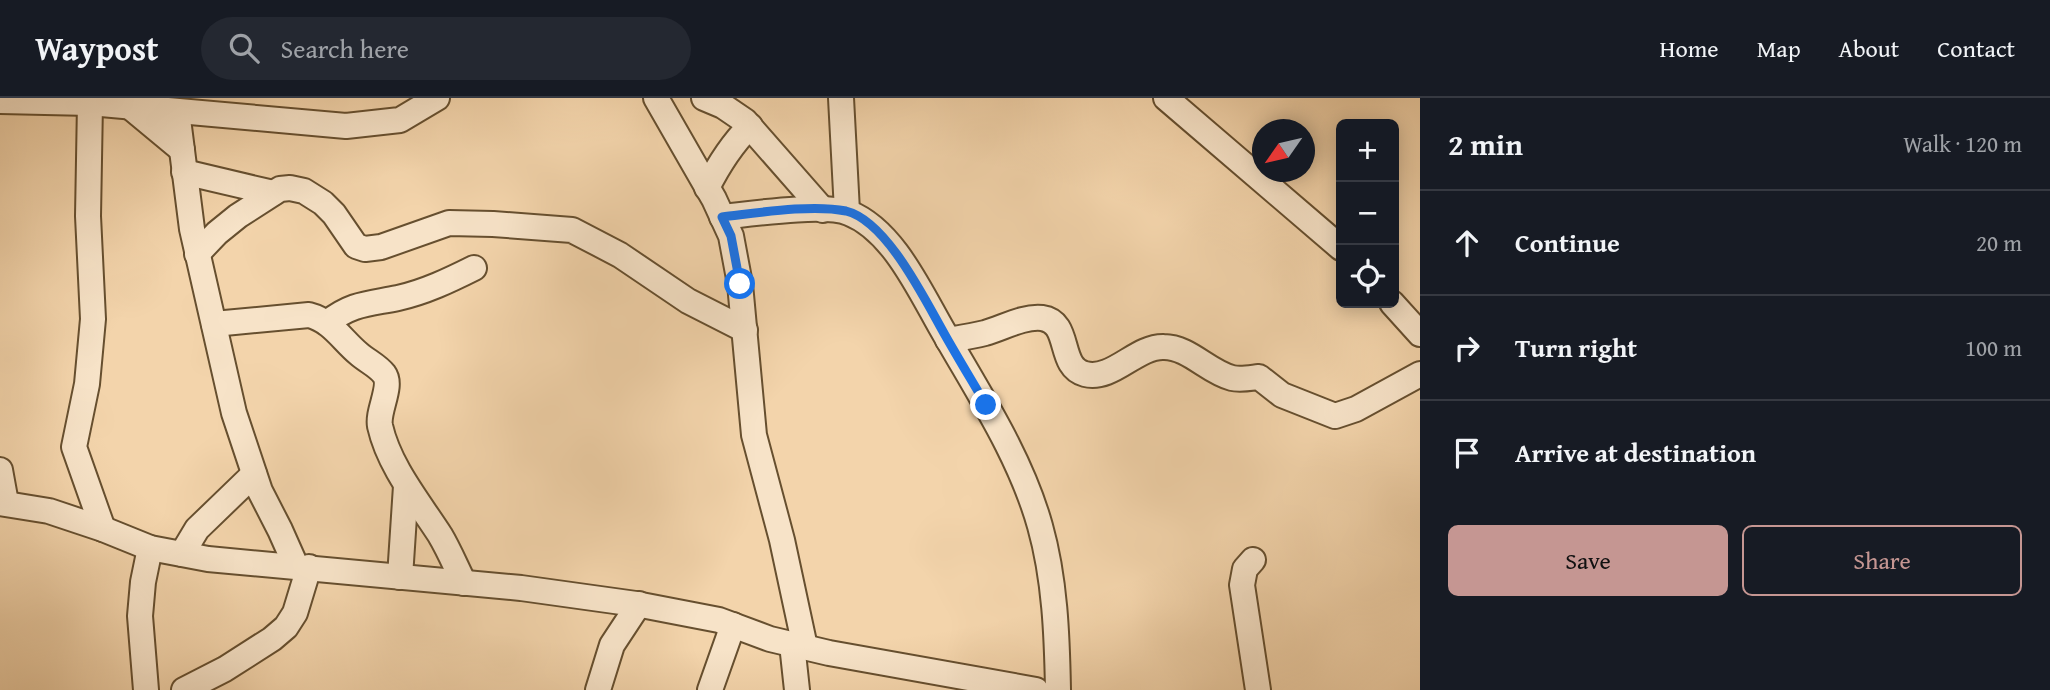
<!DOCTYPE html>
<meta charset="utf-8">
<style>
:root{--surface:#171b24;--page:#242831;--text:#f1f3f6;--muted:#9ea1a6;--line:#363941;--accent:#c59692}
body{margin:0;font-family:"Gentium Book Plus",serif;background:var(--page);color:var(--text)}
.controls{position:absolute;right:21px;top:21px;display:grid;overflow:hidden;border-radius:10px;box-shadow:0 4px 18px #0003}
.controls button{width:63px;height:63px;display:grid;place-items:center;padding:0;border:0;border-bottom:2px solid var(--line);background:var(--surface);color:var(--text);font:35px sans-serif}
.compass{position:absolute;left:1252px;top:21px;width:63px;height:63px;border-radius:50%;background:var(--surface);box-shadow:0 4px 18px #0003;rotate:236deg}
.stop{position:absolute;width:21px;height:21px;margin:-16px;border:5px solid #1a73e8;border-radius:50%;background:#fff}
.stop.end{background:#1a73e8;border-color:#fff;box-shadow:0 2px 7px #0008}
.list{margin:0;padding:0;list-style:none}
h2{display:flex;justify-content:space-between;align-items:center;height:91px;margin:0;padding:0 28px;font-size:30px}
h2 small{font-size:23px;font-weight:400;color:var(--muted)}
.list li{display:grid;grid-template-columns:46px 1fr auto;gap:21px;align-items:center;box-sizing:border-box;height:105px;padding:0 28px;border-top:2px solid var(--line)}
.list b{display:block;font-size:26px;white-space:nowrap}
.list em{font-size:23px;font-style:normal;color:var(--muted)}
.actions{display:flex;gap:14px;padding:21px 28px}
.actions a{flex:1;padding:16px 0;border:2px solid var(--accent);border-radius:10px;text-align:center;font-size:24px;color:var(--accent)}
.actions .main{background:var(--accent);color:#111}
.icon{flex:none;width:38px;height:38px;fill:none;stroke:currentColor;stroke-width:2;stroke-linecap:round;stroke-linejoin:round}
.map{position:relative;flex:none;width:1420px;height:592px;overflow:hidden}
header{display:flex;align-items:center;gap:42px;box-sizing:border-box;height:98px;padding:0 35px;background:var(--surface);border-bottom:2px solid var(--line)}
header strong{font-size:33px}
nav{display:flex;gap:38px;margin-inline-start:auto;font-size:24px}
.search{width:490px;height:63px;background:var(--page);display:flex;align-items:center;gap:18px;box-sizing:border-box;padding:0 24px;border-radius:38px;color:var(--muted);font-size:26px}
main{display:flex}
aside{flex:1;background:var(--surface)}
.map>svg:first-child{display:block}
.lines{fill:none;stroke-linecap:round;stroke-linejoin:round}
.minor-casing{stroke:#664f2f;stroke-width:28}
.minor{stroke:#f7e3c8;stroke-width:24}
.route{stroke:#1a73e8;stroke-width:9}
</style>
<header>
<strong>Waypost</strong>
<div class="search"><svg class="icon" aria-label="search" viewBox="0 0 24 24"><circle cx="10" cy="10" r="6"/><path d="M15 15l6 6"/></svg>Search here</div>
<nav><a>Home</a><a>Map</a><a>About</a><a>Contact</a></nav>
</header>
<main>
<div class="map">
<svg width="1420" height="592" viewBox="0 0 1420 592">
<rect width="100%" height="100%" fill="#f3d4ab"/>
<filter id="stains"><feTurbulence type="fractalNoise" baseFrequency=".00286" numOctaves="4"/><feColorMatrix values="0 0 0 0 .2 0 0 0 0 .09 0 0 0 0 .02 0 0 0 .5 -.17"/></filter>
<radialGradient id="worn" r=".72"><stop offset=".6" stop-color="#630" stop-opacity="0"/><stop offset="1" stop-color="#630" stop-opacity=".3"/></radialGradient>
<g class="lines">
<g class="minor-casing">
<g id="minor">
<path d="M656 0 714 101 731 138 740 186 754 337 782 442 805 549"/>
<path d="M704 0 723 8 745 23 823 112"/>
<path d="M841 0 847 113"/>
<path d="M1166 0 1341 150"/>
<path d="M0 3 90 5 346 28 400 22 437 0"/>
<path d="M90 5 88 118 93 221 87 286 74 349 103 431"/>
<path d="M129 8 182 52"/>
<path d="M177 13 192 131 234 315 260 393 280 432 296 468"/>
<path d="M184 74 273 95"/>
<path d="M707 90C719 66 731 47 750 28"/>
<path d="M722 119C750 116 824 105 849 115 895 133 922 198 946 238 981 299 1021 360 1040 428 1055 481 1057 538 1058 592"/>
<path d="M197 156 217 135 238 118 280 91 290 90 304 93 323 105 334 116 356 148 365 151 381 149 449 125 493 126 572 132 620 157 688 203 745 232"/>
<path d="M1392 205 1420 236"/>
<path d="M327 225C352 205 369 206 398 200 425 194 450 182 474 170"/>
<path d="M214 226 309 217C332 223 342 242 359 256 367 263 378 268 384 276 393 288 377 313 380 328 389 368 418 403 440 437 449 452 456 469 464 485"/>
<path d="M948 242C960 240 973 238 985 235 1003 230 1023 218 1042 220 1072 224 1057 269 1085 276 1113 283 1136 248 1164 249 1189 249 1208 274 1232 280 1240 282 1250 280 1259 279L1282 297 1335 318 1356 311 1420 276"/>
<path d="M0 372 6 405"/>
<path d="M0 405 49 413 103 431 150 450 208 461 521 490 636 506 719 522 770 541 829 555 1036 592"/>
<path d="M182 456 197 431 254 376"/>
<path d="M1253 462 1245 471 1242 487 1258 592"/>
<path d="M400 479 406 388"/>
<path d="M792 546 797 592"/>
<path d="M146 592 140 518 143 484 150 450"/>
<path d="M184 592 225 571 272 541 286 529 295 515 309 469"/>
<path d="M598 592 612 547 639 506"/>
<path d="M710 592 733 527"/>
</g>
</g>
<use href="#minor" class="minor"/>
</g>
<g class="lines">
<path class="route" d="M740 186 731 138 722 119C757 115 811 106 846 113 887 123 925 202 945 237 958 260 972 283 986 307"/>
</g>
<rect width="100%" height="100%" filter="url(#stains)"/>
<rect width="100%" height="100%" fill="url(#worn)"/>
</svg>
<div class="controls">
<button>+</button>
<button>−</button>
<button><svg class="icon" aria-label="locate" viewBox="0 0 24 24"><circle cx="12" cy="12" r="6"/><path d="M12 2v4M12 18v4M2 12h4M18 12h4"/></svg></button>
</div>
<svg class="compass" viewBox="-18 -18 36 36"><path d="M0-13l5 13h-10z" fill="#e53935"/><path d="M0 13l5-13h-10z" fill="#9ea1a6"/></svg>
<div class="stop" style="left:740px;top:186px"></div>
<div class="stop end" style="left:986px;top:307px"></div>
</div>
<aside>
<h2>2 min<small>Walk · 120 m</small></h2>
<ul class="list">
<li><svg class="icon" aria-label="ahead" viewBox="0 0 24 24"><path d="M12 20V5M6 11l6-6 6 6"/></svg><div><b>Continue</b></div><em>20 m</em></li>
<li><svg class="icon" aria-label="right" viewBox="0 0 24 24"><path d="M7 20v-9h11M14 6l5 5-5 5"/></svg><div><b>Turn right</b></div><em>100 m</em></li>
<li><svg class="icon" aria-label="arrive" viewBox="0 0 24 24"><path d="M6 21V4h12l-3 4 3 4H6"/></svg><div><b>Arrive at destination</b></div></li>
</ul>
<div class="actions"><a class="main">Save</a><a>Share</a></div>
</aside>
</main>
